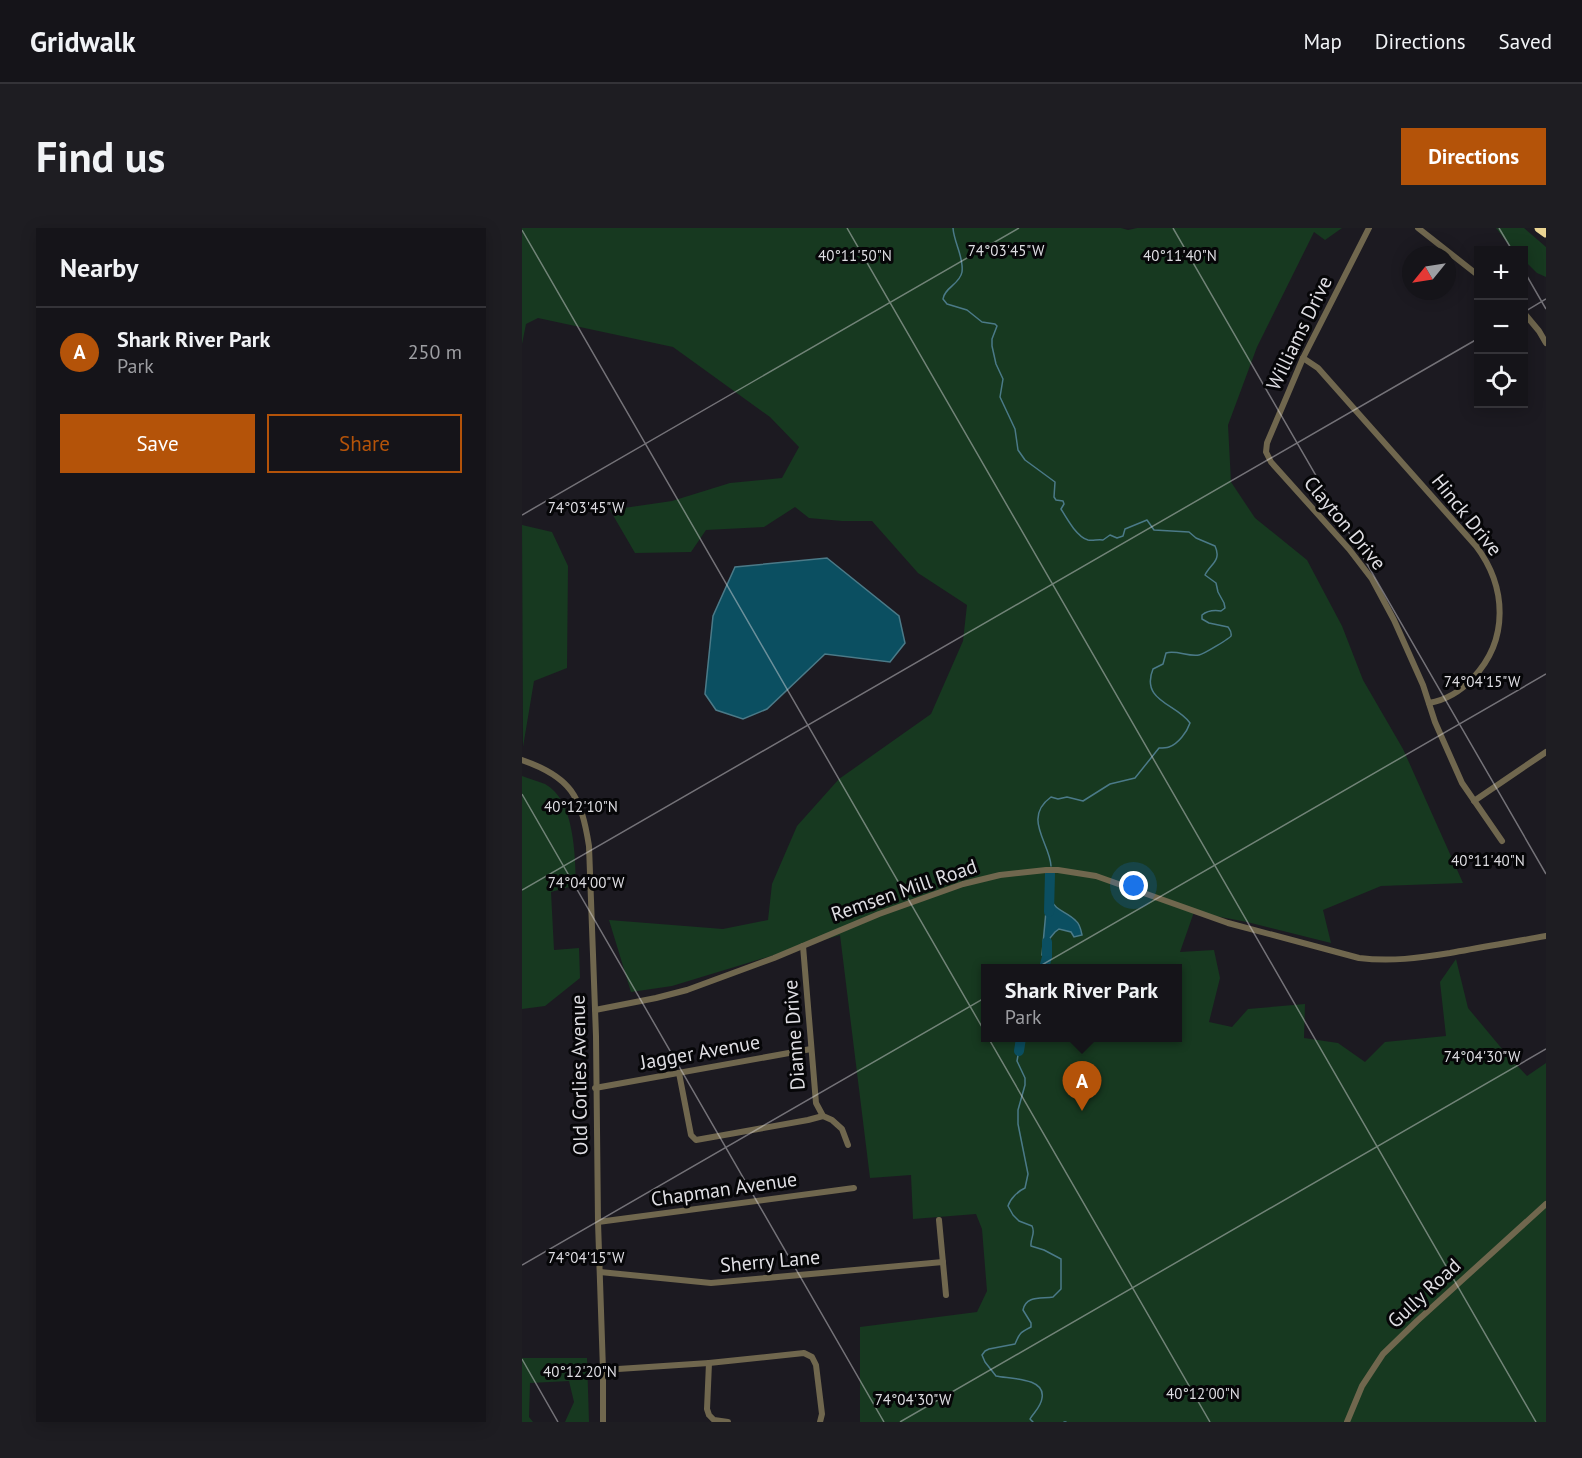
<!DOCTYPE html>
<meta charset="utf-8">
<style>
:root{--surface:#151419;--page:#1e1d22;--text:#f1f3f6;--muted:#9d9ea2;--line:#343338;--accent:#b45309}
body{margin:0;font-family:"PT Sans",sans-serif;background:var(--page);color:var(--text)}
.controls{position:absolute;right:18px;top:18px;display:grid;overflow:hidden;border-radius:0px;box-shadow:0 3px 15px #0003}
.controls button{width:54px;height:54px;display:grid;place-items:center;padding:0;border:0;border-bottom:2px solid var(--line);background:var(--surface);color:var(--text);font:30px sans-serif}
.compass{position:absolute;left:880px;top:18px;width:54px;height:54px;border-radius:50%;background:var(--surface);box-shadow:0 3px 15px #0003;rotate:240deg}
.you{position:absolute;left:612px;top:658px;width:21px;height:21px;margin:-15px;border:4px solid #fff;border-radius:50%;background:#1a73e8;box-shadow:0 0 0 9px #1a73e833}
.badge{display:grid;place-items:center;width:39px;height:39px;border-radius:50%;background:var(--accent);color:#fff;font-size:20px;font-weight:700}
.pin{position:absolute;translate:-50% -50px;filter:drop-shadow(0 2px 3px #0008)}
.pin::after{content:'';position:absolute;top:32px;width:21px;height:18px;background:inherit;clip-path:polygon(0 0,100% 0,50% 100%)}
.popup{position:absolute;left:459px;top:736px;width:201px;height:78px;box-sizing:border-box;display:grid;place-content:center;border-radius:0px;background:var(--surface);filter:drop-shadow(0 2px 4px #0005);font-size:20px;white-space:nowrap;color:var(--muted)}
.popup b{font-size:22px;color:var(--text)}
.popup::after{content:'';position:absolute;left:50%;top:100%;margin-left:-12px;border:12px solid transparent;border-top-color:var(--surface)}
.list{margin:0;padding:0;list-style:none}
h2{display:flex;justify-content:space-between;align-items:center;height:78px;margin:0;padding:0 24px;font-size:26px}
h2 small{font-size:20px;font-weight:400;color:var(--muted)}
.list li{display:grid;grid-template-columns:39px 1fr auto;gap:18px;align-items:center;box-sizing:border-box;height:90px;padding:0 24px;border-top:2px solid var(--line)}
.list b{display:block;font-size:22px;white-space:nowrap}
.list p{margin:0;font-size:20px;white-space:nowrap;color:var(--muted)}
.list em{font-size:20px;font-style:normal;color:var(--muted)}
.actions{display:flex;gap:12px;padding:18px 24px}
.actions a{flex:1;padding:14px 0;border:2px solid var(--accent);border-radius:0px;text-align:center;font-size:21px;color:var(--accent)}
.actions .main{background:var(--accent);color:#fff}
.icon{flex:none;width:33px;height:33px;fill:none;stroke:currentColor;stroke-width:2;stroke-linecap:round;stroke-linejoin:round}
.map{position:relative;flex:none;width:1024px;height:1194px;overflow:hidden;border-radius:0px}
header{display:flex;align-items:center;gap:36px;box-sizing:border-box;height:84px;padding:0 30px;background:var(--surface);border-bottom:2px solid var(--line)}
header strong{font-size:28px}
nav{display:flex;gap:33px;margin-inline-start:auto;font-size:21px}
.intro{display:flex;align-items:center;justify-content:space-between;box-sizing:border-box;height:144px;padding:0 36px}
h1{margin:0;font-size:42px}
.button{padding:15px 27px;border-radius:0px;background:var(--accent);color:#fff;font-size:21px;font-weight:700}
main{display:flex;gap:36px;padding:0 36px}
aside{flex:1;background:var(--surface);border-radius:0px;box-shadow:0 3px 15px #0003}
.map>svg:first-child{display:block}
.green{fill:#173920;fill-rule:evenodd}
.water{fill:#0b4f61;stroke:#4b7a88;stroke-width:1.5}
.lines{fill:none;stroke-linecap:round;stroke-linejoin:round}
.stream{stroke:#4b7a88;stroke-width:1.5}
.river{stroke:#0b4f61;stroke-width:10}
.minor{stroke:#70674e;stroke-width:6}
.highway{stroke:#ead493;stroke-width:9}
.ticks{fill:none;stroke:#dfdee3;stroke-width:1.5;stroke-opacity:0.45}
.labels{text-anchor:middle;stroke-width:6;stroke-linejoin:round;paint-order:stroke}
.street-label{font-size:20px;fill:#dfdee3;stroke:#060608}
.ticks-label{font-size:15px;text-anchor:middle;fill:#dfdee3;stroke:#060608;stroke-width:6;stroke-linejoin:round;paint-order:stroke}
</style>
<header>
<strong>Gridwalk</strong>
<nav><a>Map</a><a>Directions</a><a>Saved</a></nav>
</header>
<div class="intro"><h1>Find us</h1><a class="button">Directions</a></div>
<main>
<aside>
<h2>Nearby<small></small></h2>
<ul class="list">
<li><span class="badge">A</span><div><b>Shark River Park</b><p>Park</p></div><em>250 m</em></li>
</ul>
<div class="actions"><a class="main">Save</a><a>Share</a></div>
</aside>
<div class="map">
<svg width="1024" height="1194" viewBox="0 0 1024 1194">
<rect width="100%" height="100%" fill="#1c1a21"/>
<g class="green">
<path d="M0 0H599L606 2 615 0H820L803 12 792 4 735 119 706 197 709 254 733 290 785 332 820 398 841 452 881 521 941 655 859 658 801 682 809 715 725 694 672 684 658 724 692 722 698 750 687 794 710 799 726 781 783 776 782 810 816 815 843 834 863 814 924 808 918 754 934 731 946 780 981 822 1005 848 1024 835V1194H338V1099L455 1084 465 1063 460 1001 454 986 391 991 389 947 348 950 318 707 150 758 109 764 87 692 201 701 246 692 250 656 275 598 317 551 409 486 441 413 445 377 396 345 350 293H320L287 290 273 279 242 299 184 302 169 324 113 325 88 282 150 273 208 255 260 250 277 219 248 189 151 119 16 90 4 96 0 116ZM464 740H656V810H464Z"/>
<path d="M974 0H1002L1024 19V49L1015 45 1002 32V22H991Z"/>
<path d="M0 297 30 304 46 338 45 440 12 453 1 519Z"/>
<path d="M0 548C7 551 16 553 23 556 53 572 53 628 54 657L29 664 32 722 57 720 58 750 23 778 0 781Z"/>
<path d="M0 1130H65L67 1194H43L52 1174 47 1153 8 1155 7 1189 11 1194H0Z"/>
</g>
<g class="water">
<path d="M305 330 377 388 383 415 368 434 303 426 245 481 221 491 194 482 183 466 191 388 213 339Z"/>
<path d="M528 670C534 684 545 683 554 693 558 696 559 702 560 707L552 709 549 704 537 701 533 704 528 710V719L525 729 520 727 525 672Z"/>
</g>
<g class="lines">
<g class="stream">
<path d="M431 0C432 15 442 29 440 44 438 56 422 60 421 71L425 76 445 82 460 94 473 96 475 98 470 111V118L474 136 481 151 478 169 493 201 496 222 503 232 533 254 532 269 534 272 541 273 542 276 539 281C545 291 555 309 566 312 571 313 576 311 581 312L588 307 595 310 601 308 603 301 625 292 632 302 667 304 674 310 693 318C700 333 688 336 683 347L694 355 696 364 702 375 703 380 699 383C692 382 686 382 680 387V391L687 395 706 399C708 402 710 404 709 408 708 410 682 426 677 427 666 429 655 422 644 425L641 436 631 441C618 473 655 476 668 495 665 504 656 516 647 519 644 520 640 520 637 520L613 550 588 556 561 573 545 569 536 571 529 569C500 590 528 615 529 638"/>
<path d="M521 740 525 729"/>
<path d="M499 810 495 833 503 850V857L496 882V896L506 946 503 960C496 963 488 971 486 978L491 987 497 993 510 998C514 1006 508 1010 509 1018L522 1022 539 1031V1061L531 1069C520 1071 504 1067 501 1082L509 1095V1099C499 1104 498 1104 493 1116L467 1121 463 1123 460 1127 463 1134 474 1148C486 1151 524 1149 520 1170 519 1179 512 1184 508 1191L511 1194"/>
<path d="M542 1194H544"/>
</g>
<g class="river">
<path d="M527 684 528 645"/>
<path d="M522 740 525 729V714"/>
<path d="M497 823 499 810"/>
</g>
<g class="minor">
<path d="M847 0 781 130 745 215 744 224 749 234 827 321 850 351 872 392 901 457 913 494 940 555 980 613"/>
<path d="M896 0 957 48"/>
<path d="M1002 85 1017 103 1024 115"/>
<path d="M781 130 796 140 954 318C985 359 987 412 951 450 939 463 924 472 907 475"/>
<path d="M0 532C49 549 59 568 67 618L74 808 76 994 81 1142V1194"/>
<path d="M952 573 1024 524"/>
<path d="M281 718 294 875 301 888 310 892 320 901 326 917"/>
<path d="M73 782 134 770 165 762 252 730 357 686 441 656 478 647 524 642H536L574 648 706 695 837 730C869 734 897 730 928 725 960 719 992 714 1024 708"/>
<path d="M157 845 169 907 174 912 286 892 301 888"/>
<path d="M73 860 289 821"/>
<path d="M417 992 424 1067"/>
<path d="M76 994 332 960"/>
<path d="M78 1044 189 1055 421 1034"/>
<path d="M81 1142 187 1135"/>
<path d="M206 1194 192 1192 187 1187 185 1181 187 1135 282 1125 290 1129 294 1137 300 1186 298 1194"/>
<path d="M825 1194 840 1158 861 1126 895 1093 1024 976"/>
</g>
<path class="highway" d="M1017 0 1024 5"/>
</g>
<path class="ticks" d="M325 0 1014 1194M651 0 1024 646M977 0 990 22M0 2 688 1194M1002 43 1024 81M1002 84 1024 71M0 287 497 0M0 566 362 1194M0 662 957 110M0 1037 1024 446M0 1131 36 1194M378 1194 1024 821"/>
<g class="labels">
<g class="street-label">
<text transform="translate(777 105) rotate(-64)" y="7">Williams Drive</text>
<text transform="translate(945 287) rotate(51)" y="7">Hinck Drive</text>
<text transform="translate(823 295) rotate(50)" y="7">Clayton Drive</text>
<text transform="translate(382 662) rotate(-19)" y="7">Remsen Mill Road</text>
<text transform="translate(272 807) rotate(-94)" y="7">Dianne Drive</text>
<text transform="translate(178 824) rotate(-10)" y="7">Jagger Avenue</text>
<text transform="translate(57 847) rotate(-91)" y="7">Old Corlies Avenue</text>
<text transform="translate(202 961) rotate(-8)" y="7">Chapman Avenue</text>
<text transform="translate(248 1033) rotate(-5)" y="7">Sherry Lane</text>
<text transform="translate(902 1065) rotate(-43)" y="7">Gully Road</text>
</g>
</g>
<g class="ticks-label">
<text x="484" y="28">74°03'45"W</text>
<text x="658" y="33">40°11'40"N</text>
<text x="333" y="33">40°11'50"N</text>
<text x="64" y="285">74°03'45"W</text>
<text x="960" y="459">74°04'15"W</text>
<text x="59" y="584">40°12'10"N</text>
<text x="966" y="638">40°11'40"N</text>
<text x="64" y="660">74°04'00"W</text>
<text x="960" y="834">74°04'30"W</text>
<text x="64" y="1035">74°04'15"W</text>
<text x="58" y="1149">40°12'20"N</text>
<text x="681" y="1171">40°12'00"N</text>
<text x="391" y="1177">74°04'30"W</text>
</g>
</svg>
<div class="controls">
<button>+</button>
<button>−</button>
<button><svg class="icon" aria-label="locate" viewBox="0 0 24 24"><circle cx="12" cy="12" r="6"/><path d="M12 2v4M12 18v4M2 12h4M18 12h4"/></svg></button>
</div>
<svg class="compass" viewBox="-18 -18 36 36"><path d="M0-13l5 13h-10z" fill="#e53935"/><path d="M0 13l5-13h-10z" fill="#9d9ea2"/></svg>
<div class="you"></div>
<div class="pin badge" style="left:560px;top:883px">A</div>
<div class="popup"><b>Shark River Park</b>Park</div>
</div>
</main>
